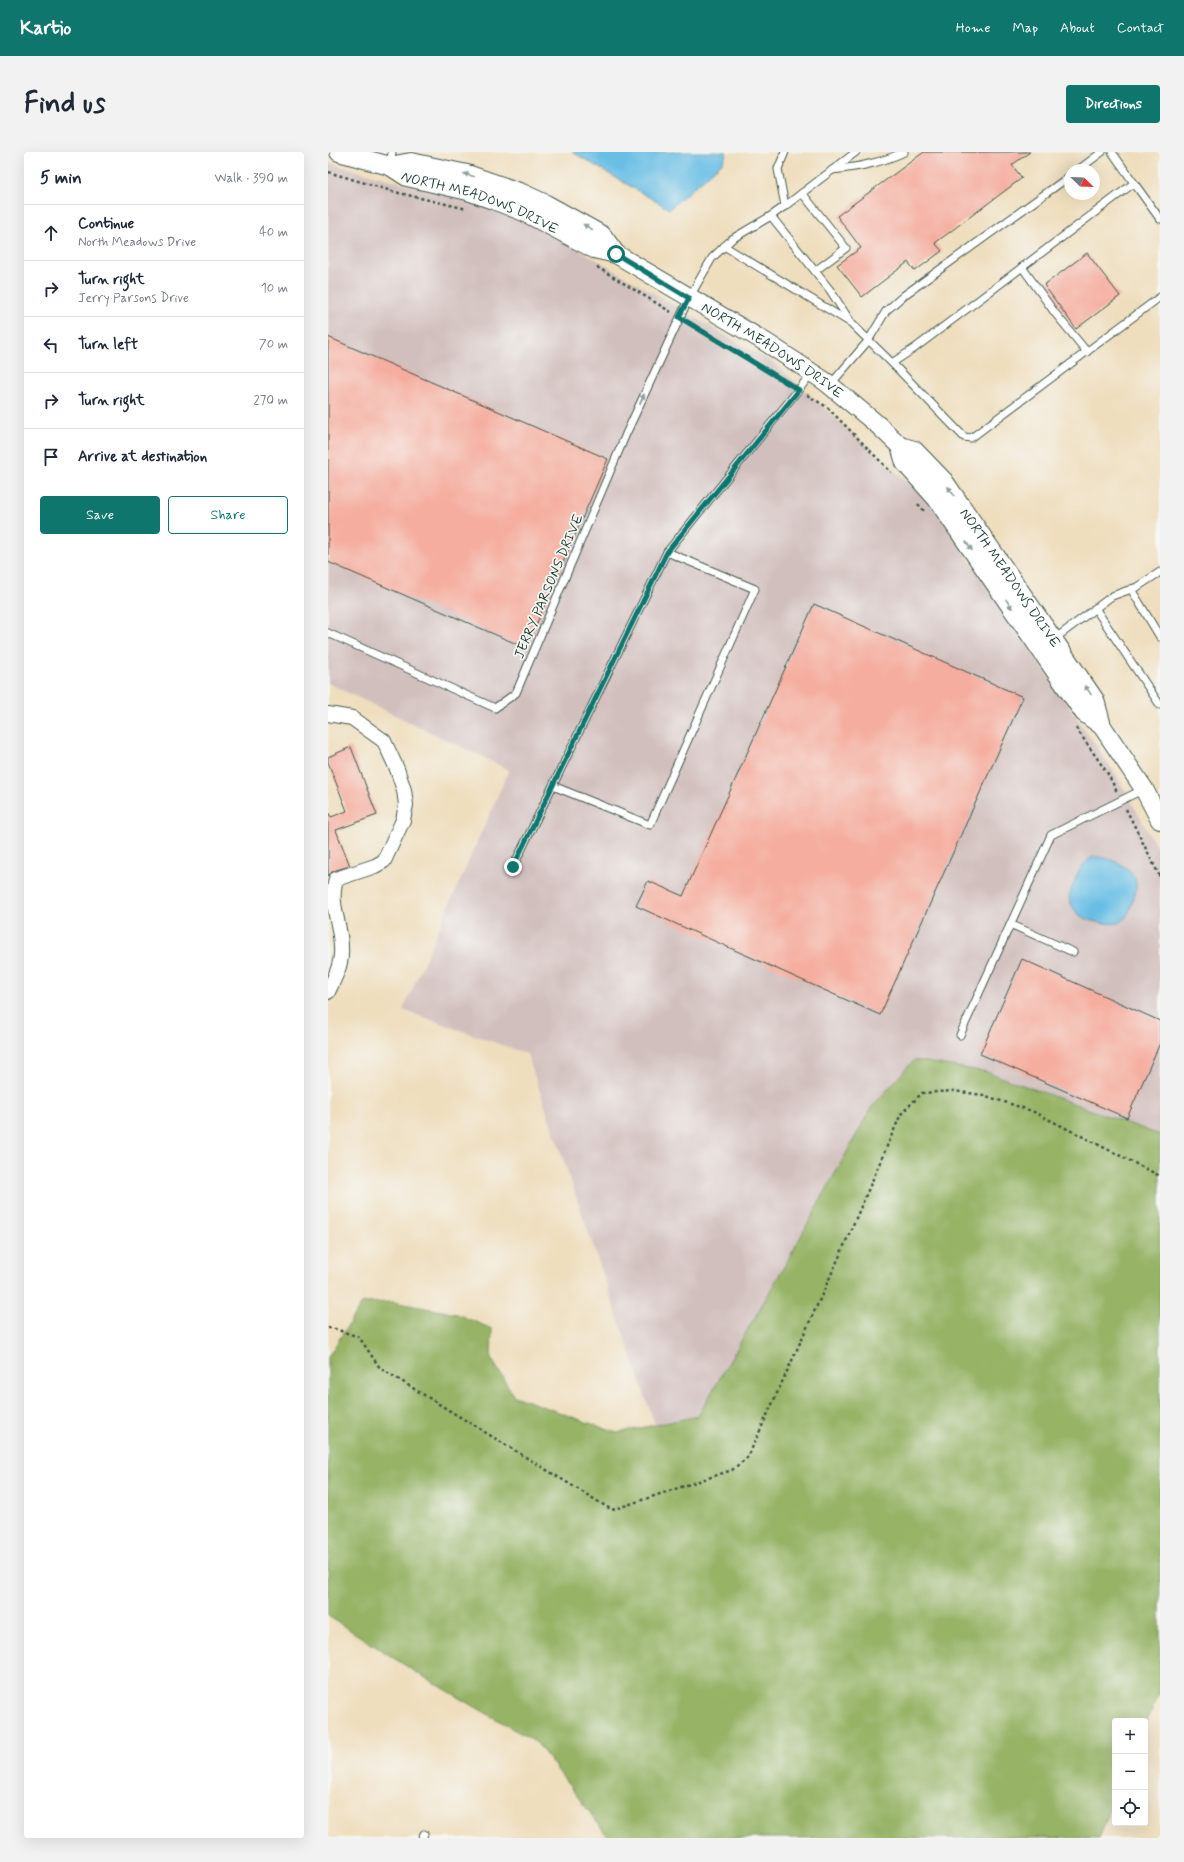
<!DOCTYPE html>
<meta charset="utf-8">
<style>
:root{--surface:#fff;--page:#f2f2f3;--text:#1f2937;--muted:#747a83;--line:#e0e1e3;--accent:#0f766e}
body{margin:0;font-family:Mynerve,sans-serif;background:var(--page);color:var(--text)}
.controls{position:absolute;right:12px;bottom:12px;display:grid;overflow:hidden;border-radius:4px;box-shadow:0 4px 16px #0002}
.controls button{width:36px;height:36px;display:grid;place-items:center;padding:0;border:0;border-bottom:1px solid var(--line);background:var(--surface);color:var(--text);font:20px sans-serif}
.compass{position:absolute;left:736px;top:12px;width:36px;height:36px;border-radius:50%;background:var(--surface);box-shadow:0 4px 16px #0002;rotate:113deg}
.stop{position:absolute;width:12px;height:12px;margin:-9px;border:3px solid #0f766e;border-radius:50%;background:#fff}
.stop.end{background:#0f766e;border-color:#fff;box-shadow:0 1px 4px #0008}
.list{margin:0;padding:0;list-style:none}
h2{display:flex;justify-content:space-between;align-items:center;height:52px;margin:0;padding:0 16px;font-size:17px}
h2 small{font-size:13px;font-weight:400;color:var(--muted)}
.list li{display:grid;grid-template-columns:26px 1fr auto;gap:12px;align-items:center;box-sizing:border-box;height:56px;padding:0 16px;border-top:1px solid var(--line)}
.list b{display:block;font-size:15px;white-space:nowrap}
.list p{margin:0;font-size:13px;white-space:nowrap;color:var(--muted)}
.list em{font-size:13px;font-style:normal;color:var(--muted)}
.actions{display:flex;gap:8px;padding:12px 16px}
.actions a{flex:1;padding:9px 0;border:1px solid var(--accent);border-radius:4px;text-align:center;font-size:14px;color:var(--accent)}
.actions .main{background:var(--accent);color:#fff}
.icon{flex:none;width:22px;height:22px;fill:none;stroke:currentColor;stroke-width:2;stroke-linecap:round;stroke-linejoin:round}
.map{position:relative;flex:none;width:832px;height:1686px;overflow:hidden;border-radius:4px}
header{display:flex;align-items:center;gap:24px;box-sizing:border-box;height:56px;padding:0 20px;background:var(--accent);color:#fff}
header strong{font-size:19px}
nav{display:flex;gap:22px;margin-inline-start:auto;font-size:14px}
.intro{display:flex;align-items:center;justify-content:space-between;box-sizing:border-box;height:96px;padding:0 24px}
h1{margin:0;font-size:28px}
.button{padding:10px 18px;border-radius:4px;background:var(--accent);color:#fff;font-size:14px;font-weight:700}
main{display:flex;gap:24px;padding:0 24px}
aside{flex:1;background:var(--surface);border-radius:4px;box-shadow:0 4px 16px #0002}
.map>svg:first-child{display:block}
.industrial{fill:#d1bfbe}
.forest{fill:#96b366;stroke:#5a784d}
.water{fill:#68bee5;stroke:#447e8c}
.building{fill:#f5ad9f}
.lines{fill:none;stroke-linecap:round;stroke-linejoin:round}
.service-casing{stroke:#3e5549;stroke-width:9}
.minor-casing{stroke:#3e5549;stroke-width:16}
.tertiary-casing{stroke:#3e5549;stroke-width:20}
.path{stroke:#3e5549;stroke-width:2.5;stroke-dasharray:3 3;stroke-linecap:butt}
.service{stroke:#fff;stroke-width:7}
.minor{stroke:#fff;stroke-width:14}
.tertiary{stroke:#fff;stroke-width:18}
.oneway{fill:#8f9e9a}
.route{stroke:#0f766e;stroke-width:5}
.labels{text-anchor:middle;stroke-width:3.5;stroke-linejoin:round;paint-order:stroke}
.street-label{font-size:14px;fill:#1f3d34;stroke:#f6f6f2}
</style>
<header>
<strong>Kartio</strong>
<nav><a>Home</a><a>Map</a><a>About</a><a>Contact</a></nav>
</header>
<div class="intro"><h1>Find us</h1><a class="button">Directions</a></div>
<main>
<aside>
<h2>5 min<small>Walk · 390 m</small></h2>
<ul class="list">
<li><svg class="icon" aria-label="ahead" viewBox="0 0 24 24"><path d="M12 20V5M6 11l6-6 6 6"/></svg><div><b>Continue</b><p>North Meadows Drive</p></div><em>40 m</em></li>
<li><svg class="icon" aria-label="right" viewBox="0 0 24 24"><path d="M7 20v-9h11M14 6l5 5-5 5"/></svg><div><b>Turn right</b><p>Jerry Parsons Drive</p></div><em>10 m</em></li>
<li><svg class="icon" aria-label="left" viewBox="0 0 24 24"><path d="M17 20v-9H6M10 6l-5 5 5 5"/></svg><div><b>Turn left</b></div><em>70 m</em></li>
<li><svg class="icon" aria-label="right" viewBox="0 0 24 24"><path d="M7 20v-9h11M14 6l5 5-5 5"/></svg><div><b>Turn right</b></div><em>270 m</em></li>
<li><svg class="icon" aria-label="arrive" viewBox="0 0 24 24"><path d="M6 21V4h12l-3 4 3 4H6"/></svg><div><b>Arrive at destination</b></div></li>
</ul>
<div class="actions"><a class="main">Save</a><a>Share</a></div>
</aside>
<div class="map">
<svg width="832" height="1686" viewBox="0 0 832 1686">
<rect width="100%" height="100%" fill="#f6f6f2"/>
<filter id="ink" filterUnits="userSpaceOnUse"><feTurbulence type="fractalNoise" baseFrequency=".025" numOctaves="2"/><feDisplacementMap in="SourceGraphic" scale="8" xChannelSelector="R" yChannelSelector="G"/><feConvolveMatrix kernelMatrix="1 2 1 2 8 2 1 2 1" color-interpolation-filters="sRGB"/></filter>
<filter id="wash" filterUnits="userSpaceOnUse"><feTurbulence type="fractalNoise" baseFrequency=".012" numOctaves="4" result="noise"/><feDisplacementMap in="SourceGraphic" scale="16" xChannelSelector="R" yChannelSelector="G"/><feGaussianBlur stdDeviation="0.9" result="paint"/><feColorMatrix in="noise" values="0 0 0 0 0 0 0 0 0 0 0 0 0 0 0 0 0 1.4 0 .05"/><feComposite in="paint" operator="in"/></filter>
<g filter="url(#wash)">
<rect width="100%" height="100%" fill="#efdebe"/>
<path class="industrial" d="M0 11 146 50 213 75 448 213 601 349 790 626 832 701V983L659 920 586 908 543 956 461 1106 370 1264 327 1273 199 902 75 858 181 618 0 531Z"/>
<path class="forest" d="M586 908 659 920 832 983V1541L817 1573V1569H787V1645L771 1686H281L209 1591 86 1519 0 1464V1205L34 1151 65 1150 129 1162 164 1177 163 1206 186 1244 289 1281 370 1264 461 1106 543 956Z"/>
<g class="water">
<path d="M244 0H399L395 10 341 57Z"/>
<path d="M765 705C776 705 783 707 792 712 811 723 811 732 804 751 801 760 799 767 791 771 777 773 753 769 746 757 743 753 742 748 741 745 746 730 750 713 765 705Z"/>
</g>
<g id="blocks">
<g class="building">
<path d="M596 0H702L684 13 694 26 607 91 614 99 587 119 580 110 534 145 509 113 533 96 509 64Z"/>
<path d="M759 101 792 144 748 177 716 133Z"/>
<path d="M0 185 280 307 198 496 0 410Z"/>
<path d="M486 452 695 545 552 863 308 754 320 729 355 744Z"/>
<path d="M23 595 49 663 8 678 22 714 5 719 0 724V660L3 665 19 659 0 610V605Z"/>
<path d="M694 807 832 869V891L799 966 652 902Z"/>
</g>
</g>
</g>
<g filter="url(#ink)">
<use href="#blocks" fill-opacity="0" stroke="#3e5549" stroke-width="1"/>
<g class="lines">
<g class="service-casing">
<g id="service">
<path d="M62 14 64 0"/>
<path d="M504 18C530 15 553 11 576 0"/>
<path d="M750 18 774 0"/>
<path d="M806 31 832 67"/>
<path d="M474 41 518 96 487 119"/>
<path d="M457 54 528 0"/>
<path d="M443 64 502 138 522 169"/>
<path d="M396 94 523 171 564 211 587 196 806 31 784 0"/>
<path d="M694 115 727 161 759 200"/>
<path d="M564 211 636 285 643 286 832 145"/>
<path d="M502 233 540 189 558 159 575 144 742 24"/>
<path d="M803 437 832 485"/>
<path d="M767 456 832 553"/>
<path d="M0 481 167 556 188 541 298 282 361 146 384 106 404 87 443 64 457 54 450 17 457 0"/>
<path d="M725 488 784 444 809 435 832 420"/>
<path d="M225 634 322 673 427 437 339 400"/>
<path d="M185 715 339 400 484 221"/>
<path d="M682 772 745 800"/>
<path d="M632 883 723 683 816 637"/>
<path d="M94 1686 96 1682"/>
</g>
</g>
<g class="minor-casing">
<path id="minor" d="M0 562 24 566 56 589 69 617 76 638 78 653 75 668 56 709 47 714 8 727C0 754 15 774 13 802 13 815 5 829 0 840"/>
</g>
<g class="tertiary-casing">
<g id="tertiary">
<path id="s1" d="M11 0 62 14 79 25 140 39 168 49 196 60 266 97 288 102 439 191 498 230 550 273 572 294 577 311 608 346 756 561 774 574"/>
<path d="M62 14 83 10 139 22 194 41 218 52 274 83 288 102"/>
<path id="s2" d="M572 294 586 298 616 329 767 548 774 574 816 637 832 668"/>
</g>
</g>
<g class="path">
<path d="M0 20 67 40 139 57"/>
<path d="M269 115 343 160"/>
<path d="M360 170 463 233"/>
<path d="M479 243 499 255 563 320"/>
<path d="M590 352 597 360"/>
<path d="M748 576 780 622 789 640"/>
<path d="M798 657 832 725"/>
<path d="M0 1176H4L31 1185 52 1216 284 1358 404 1318 420 1305 512 1103 573 962 594 941 625 939 655 943 704 959 832 1024"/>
</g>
<use href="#service" class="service"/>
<use href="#minor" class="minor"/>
<use href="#tertiary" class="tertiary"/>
</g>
<defs><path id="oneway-solid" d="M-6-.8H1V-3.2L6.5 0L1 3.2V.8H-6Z"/></defs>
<g class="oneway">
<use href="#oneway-solid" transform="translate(141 23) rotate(-164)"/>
<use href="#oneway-solid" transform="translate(260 75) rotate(-150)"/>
<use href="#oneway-solid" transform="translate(314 247) rotate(-66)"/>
<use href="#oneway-solid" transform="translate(623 339) rotate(-126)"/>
<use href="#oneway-solid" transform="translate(641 394) rotate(56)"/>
<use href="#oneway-solid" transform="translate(681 452) rotate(56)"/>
<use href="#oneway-solid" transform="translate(760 538) rotate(-124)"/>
</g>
</g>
<g class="lines" filter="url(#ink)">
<path class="route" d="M185 715 339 400 471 238 351 165 361 146 288 102"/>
</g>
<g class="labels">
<g class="street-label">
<text dy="5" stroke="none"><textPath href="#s1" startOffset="151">NORTH MEADOWS DRIVE</textPath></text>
<text dy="5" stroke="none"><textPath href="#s1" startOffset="481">NORTH MEADOWS DRIVE</textPath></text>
<text dy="5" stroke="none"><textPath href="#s2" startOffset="175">NORTH MEADOWS DRIVE</textPath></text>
<text transform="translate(220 434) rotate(-67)" y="5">JERRY PARSONS DRIVE</text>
</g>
</g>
</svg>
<div class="controls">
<button>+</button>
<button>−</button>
<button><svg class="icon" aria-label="locate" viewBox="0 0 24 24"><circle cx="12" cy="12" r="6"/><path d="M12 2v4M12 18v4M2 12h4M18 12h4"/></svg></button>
</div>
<svg class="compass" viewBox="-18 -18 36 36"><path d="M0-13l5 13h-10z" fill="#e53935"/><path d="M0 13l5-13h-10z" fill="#747a83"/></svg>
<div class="stop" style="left:288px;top:102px"></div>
<div class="stop end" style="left:185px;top:715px"></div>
</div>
</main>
